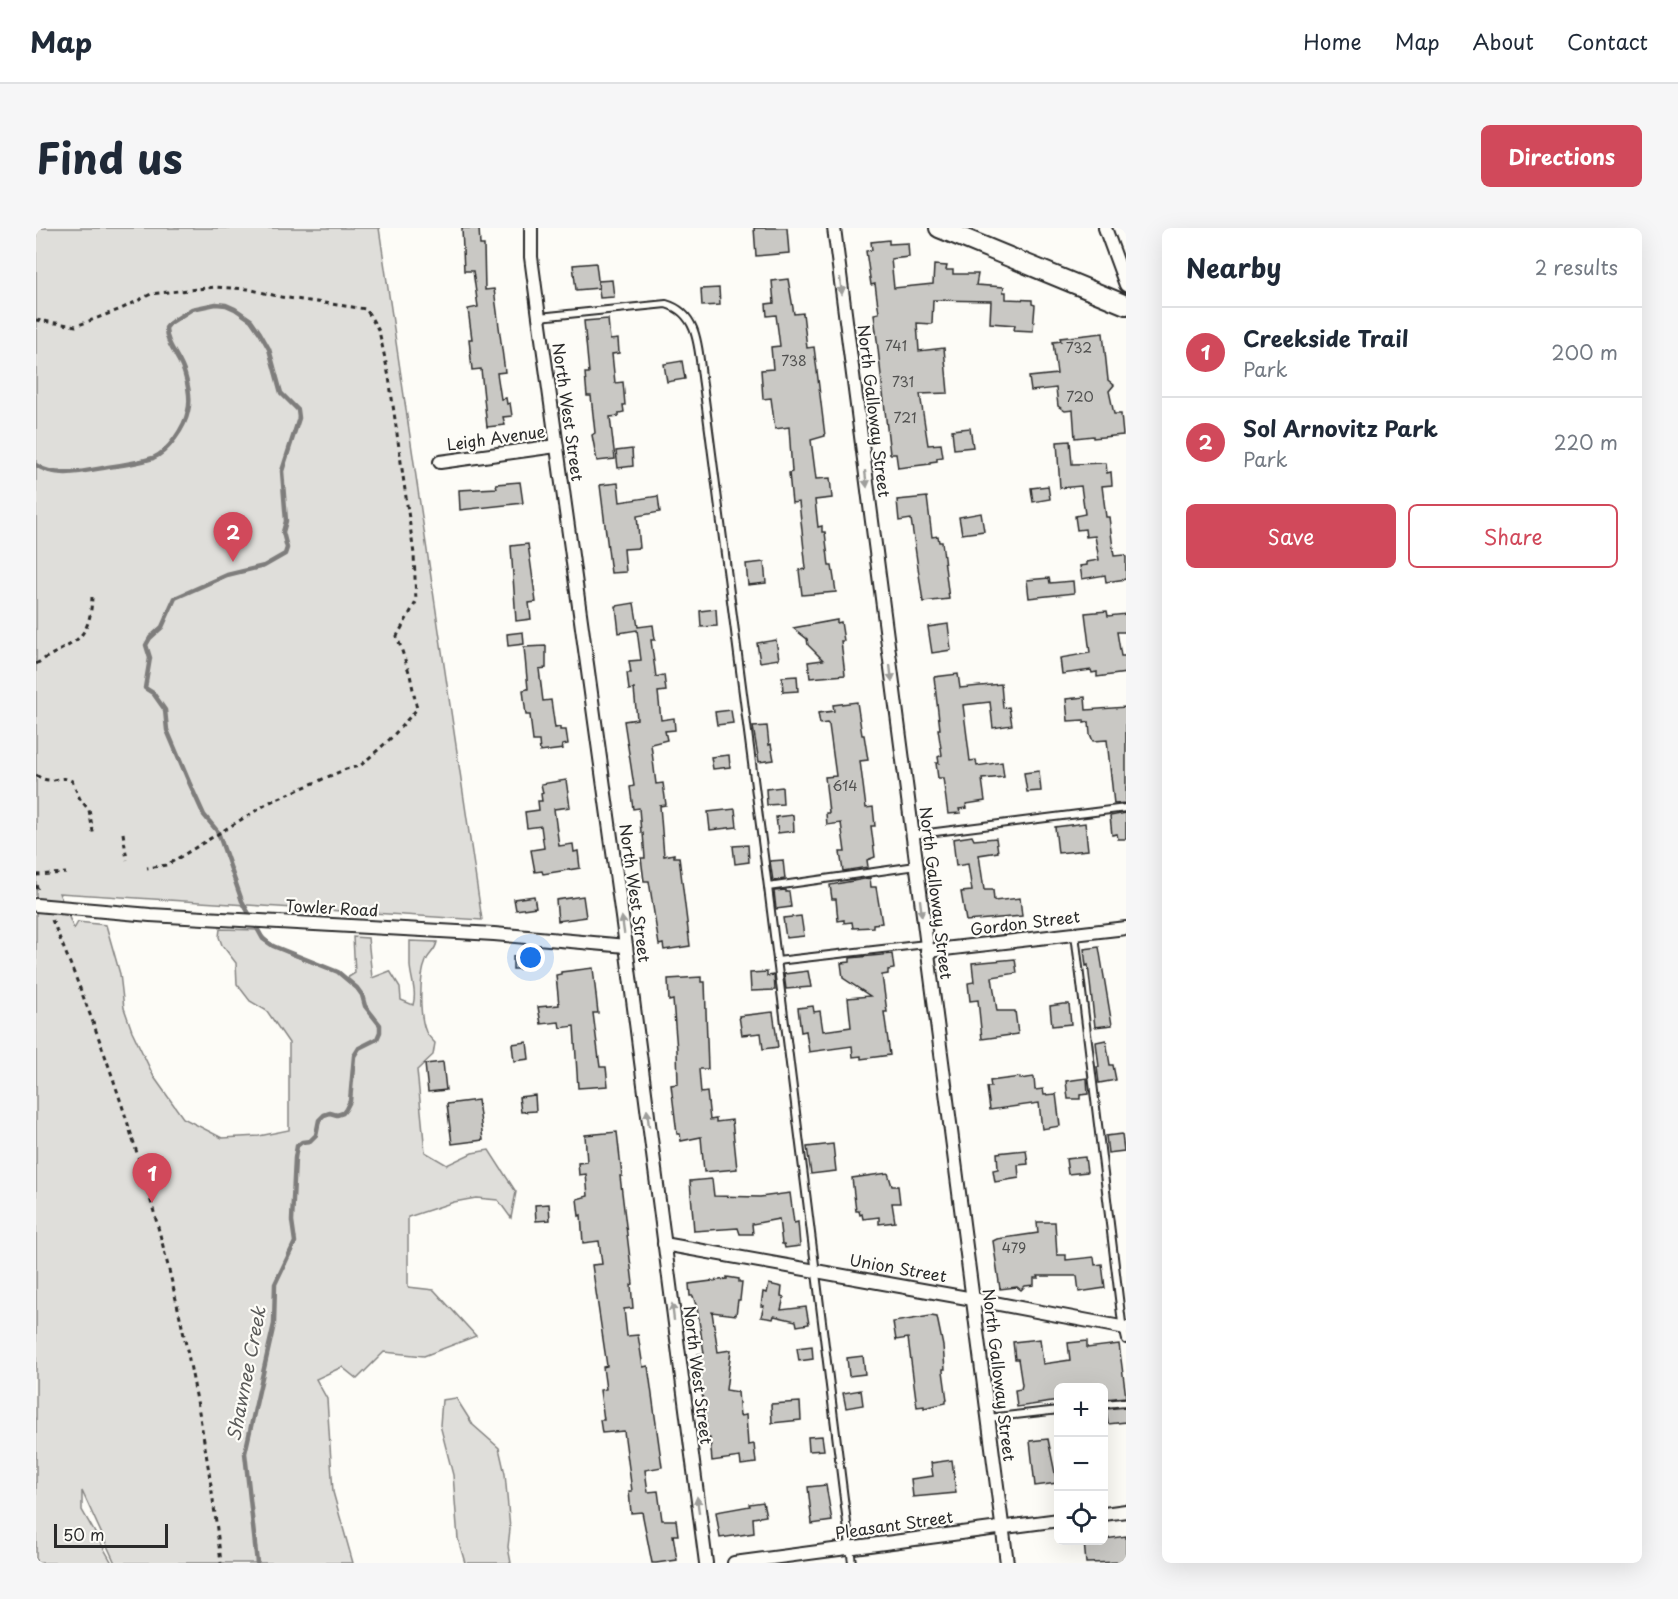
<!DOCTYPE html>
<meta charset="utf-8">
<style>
:root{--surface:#fff;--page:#f6f6f7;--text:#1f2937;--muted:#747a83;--line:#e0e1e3;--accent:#d1495b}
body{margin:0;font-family:"Playpen Sans",sans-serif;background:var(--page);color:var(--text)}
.controls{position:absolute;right:18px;bottom:18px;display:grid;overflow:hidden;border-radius:9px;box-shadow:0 6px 24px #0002}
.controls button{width:54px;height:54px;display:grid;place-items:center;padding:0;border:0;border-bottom:2px solid var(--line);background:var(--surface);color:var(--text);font:30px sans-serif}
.scale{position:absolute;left:18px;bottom:15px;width:114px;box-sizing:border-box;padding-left:6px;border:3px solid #2b2b2b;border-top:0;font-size:16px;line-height:21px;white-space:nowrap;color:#2b2b2b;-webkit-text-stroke:4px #fdfcf7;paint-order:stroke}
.you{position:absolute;left:495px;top:730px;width:21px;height:21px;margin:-15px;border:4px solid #fff;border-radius:50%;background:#1a73e8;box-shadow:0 0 0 9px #1a73e833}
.badge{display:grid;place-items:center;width:39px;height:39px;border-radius:50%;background:var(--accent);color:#fff;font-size:20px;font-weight:700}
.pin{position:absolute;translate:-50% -50px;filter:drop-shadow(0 2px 3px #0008)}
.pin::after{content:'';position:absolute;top:32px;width:21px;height:18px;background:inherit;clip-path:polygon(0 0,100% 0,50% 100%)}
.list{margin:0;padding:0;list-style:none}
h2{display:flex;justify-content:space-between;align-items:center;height:78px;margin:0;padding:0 24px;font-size:26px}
h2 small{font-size:20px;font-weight:400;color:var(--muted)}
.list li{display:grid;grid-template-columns:39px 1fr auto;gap:18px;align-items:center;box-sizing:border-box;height:90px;padding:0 24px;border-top:2px solid var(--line)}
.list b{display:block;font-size:22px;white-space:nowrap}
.list p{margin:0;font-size:20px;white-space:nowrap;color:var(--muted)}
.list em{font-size:20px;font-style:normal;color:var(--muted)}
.actions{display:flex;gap:12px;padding:18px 24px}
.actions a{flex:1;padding:14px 0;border:2px solid var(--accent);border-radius:9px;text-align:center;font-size:21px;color:var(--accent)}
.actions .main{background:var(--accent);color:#fff}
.icon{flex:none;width:33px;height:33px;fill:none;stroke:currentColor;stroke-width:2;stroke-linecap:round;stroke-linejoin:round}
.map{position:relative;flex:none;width:1090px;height:1335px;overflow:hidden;border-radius:9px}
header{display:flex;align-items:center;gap:36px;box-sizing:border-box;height:84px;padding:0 30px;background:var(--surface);border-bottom:2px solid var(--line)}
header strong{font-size:28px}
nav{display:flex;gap:33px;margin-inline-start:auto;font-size:21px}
.intro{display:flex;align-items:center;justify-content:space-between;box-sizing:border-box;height:144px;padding:0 36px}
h1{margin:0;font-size:42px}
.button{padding:15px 27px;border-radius:9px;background:var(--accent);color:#fff;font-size:21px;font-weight:700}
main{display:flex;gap:36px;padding:0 36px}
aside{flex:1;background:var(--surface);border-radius:9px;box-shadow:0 6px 24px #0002}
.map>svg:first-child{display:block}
.green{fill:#dfdeda;stroke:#858482;stroke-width:1.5}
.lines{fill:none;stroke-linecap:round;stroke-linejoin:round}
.stream{stroke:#7e7d7b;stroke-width:4.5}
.building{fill:#c9c8c4;stroke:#2b2b2b;stroke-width:1.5}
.lane-casing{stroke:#2b2b2b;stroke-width:10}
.street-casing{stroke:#2b2b2b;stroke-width:16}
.secondary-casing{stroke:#2b2b2b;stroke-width:22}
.path{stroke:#2b2b2b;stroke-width:3;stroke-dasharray:4.5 4.5;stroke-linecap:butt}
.lane{stroke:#fdfcf7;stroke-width:6}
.street{stroke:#fdfcf7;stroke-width:12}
.secondary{stroke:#fdfcf7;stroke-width:18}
.oneway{fill:#9e9e9b}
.labels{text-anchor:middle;stroke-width:4.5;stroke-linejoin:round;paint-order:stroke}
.number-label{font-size:14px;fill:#525251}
.street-label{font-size:16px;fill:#2b2b2b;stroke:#fdfcf7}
.water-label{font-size:18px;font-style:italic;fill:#5b5b5a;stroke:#fdfcf7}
</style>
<header>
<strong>Map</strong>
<nav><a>Home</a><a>Map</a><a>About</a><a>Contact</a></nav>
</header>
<div class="intro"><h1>Find us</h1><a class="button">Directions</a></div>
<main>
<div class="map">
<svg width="1090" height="1335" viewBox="0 0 1090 1335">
<rect width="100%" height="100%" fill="#fdfcf7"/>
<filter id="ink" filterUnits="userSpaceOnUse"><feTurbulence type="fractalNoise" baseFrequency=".0167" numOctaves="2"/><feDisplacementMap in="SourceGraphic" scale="12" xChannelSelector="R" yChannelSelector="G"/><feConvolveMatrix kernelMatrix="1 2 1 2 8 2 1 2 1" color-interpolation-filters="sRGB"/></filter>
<g filter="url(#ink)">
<g class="green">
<path d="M0 0H343L446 692 23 665 38 701 42 694 70 697 84 746 88 780 96 803 118 849 147 890 186 910 223 908 253 902V815L231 783 214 773 201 756 200 735 186 717 183 709 184 701 222 702C235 724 278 735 302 744L311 750 319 745 317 709 332 710 336 750 354 743 364 759 365 772 377 777C381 764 375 751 374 738 374 729 374 721 374 713L401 714C399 724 393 725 390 733 383 749 383 788 390 804 392 808 396 812 399 815L397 827 381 842 389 924 411 937 436 925 453 922 480 964 475 990 462 972 440 970 418 974 372 989V1059L398 1062 440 1108 388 1128 348 1124 321 1151 306 1139 280 1151 291 1171 297 1264 317 1335H79L46 1263V1282L76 1335H0Z"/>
<path d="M420 1170 437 1197 463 1220 469 1246 474 1301 472 1319 475 1335H429L422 1311 417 1247 404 1197 406 1172Z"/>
</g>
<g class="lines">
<path class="stream" d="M0 237C20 251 49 243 72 239 87 237 102 235 117 230 132 224 149 199 152 183 155 172 152 157 149 147 145 130 130 118 130 100L134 95 156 81 180 76 190 77 199 81 215 92 224 105 233 121 245 165 262 182 263 190 246 243 250 293 247 304 251 320 249 326 228 338 191 347 139 370 126 399 114 410 110 417 114 430 109 460 117 465 129 482 131 502 153 554 168 587 182 604 206 673 227 711 237 718 302 744 321 760 326 767 329 778 344 797V804L341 811 323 820 318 828 314 873 310 881 307 885 301 887 294 885 288 887 283 892 280 907 274 913 266 914 261 918 259 930 256 993 259 1014 239 1056 238 1096 209 1225 221 1335"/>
</g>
<g class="building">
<path d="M426 0H443L444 17H448L449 62 458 61 469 144 461 145 465 171 470 170 471 176 474 175 476 188 467 189 469 197 451 199 445 141 436 142 433 111H436L432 81 442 79 437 43H428Z"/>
<path d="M718 0H751L753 25 720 28Z"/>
<path d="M853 12V16L872 15 873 29 855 31 858 60 897 56 898 37 911 38 910 42H917V46H942L940 57 968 59 967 64H970V71L996 72V76L999 77 997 103 978 102 979 97 954 95 955 73 897 72 896 96 881 95 883 123 908 120 912 165 884 166 892 217 905 216 907 229 901 230V233L894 234V236L862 240 860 226H854L838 86 843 85 839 56 835 57 830 23 836 22 835 14Z"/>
<path d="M560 35 563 60 540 62 537 37Z"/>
<path d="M752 51 758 86 767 85 771 120 778 119 783 159 789 208 775 212 780 251 794 250 796 270 779 272 782 299 786 298V304H789L793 338H796L800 364 766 367 763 342 770 341 763 274 756 275 753 245 756 244 753 199 739 201 735 170 727 171 726 156 725 142 737 141 735 119 744 118 740 87 731 88 730 76 738 75 736 53Z"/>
<path d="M576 52 578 69 564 70 562 53Z"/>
<path d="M683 60 684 77 666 78 665 61Z"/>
<path d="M572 91 574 112 582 111 583 125 576 126 579 155 587 154 589 177H587L588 184 583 185V188L574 189 579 231 561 233 556 207 559 205 555 168H551L549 145H553L548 93Z"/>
<path d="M1067 105 1072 152 1078 157 1073 163 1078 186H1085L1087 207 1057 210V208L1039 210 1037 182 1029 183 1022 178 1020 160 995 163 993 149 1021 146 1017 114 1025 113 1024 110Z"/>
<path d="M646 133 649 151 631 154 628 136Z"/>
<path d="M934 200 937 219 918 221 916 202Z"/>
<path d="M1034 213 1036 236 1070 235 1071 245 1075 244 1076 257 1066 258 1070 289H1073L1078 328 1088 327 1090 329V351L1070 354 1069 347 1046 351 1044 338 1051 337V334L1063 332 1059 308 1050 309 1049 301 1041 302 1039 288 1049 286 1045 258 1024 260 1021 214Z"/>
<path d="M596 221 597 238 582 240 580 223Z"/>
<path d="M484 254 487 275 424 282 423 262 461 260 460 256Z"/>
<path d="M582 255 584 274 622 268 624 284 601 288 604 320 588 321 590 344 575 345 564 257Z"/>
<path d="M1012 258 1014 271 997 274 995 260Z"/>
<path d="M891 269 896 309 902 308 903 314H906L913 371 887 374 875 291 863 293 861 272Z"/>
<path d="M945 285 948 303 926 306 923 289Z"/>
<path d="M492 316 500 374 493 375 495 391 480 393 475 318Z"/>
<path d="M728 334 730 355 712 357 710 336Z"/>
<path d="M1013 350 1014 355 1037 353 1038 365 993 370 991 352Z"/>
<path d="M598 375 602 399 617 397 619 412H615L620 449 628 447 630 463 622 464 625 492 638 490 639 502 629 503 631 512 615 516 620 556 627 555 630 577 624 578 628 628 638 626V629H643L654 718 628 722 627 716 623 717 613 653H608L605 630H609L607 605H605L603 580 597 581 594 559 598 558 588 493 601 491 598 461 593 462 591 445H595L593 433 605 432 601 402 583 405 580 378Z"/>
<path d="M680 381 681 398 665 399 664 383Z"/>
<path d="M1071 383 1072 388 1090 386V404H1081L1085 428H1090V445L1061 449V444L1056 445 1055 442 1026 446 1024 430 1054 425 1049 385Z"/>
<path d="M801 392V395L805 394 808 413H805L809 447 774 450 772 434 787 432 772 417 771 411 757 400Z"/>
<path d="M912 396 915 422 896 425 892 399Z"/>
<path d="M487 404 488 416 472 418 471 406Z"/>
<path d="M740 412 743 431 724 434 721 415Z"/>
<path d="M510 418V440L503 441 507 473 515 472 519 500 524 499V502H530L532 516 526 517 527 521 504 524 503 513H497L494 487H490L487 462 492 461 488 419Z"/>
<path d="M922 446 924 460 965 456 967 480 973 479 976 497 957 500 954 474 927 477 934 533 940 532 941 538 966 534 968 549 946 551 949 573 930 576 931 580 923 581 924 585 912 586 907 550H902L900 535H903L902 529 906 527 902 501H904L898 449Z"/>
<path d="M761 448 762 463 747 464 746 449Z"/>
<path d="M1049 469 1050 482 1090 479V575L1078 576 1071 512 1057 513 1054 506 1053 494 1048 495V492L1032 493 1030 471Z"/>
<path d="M821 474 826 507H828L832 532 824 533 830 580 837 579 839 598H835L839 629 831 632 832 639 807 643 804 624H809L805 595 791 597 790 585H793L789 549 800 548 793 497 791 495 784 496 782 485 798 483 797 477Z"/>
<path d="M695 482 697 495 681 497 679 484Z"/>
<path d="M731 498 733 517 735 516 738 532 723 534 717 499Z"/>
<path d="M693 527 694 539 677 541 675 529Z"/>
<path d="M1003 543 1005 563 991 564 988 545Z"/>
<path d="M530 552 534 579 518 581 523 618 537 616 538 624 542 623 544 640 507 646 506 643 499 644 495 622 508 620 505 598 491 600 489 584 503 582 502 573H506L505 566 507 565 505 556Z"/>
<path d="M746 559 747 576 731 577 730 561Z"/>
<path d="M699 581 701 599 674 602 672 584Z"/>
<path d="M1090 585V611H1082L1081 606 1076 607 1074 588Z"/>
<path d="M757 587 758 603 742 605 740 589Z"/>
<path d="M1049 595 1052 622 1022 625 1019 599Z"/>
<path d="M936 608 938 612 960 610 962 624 943 627 948 662H957L958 673 984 670 986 688 930 693 925 664 936 663 932 636 920 638 917 611Z"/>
<path d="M712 617 713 634 699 636 697 618Z"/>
<path d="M747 632 749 651 737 653 734 633Z"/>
<path d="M834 650 835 659H840L846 695 837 696V699L817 700 816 694 808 695V692L802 693 800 671H796L794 657Z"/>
<path d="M750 662V664H753L755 679 740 681 738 663Z"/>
<path d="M498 668 500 679 480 682 478 671Z"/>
<path d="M547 668 550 689 522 693 520 672Z"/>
<path d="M765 688 768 708 750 710 747 690Z"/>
<path d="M1063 719 1076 797 1059 799 1052 737 1050 738 1048 721Z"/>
<path d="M856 726 858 741 852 742V746L846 747 851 784H848L854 827 825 831V828L817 829 816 818 773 824 770 803 765 804 762 780 777 778 778 784 784 783 787 803 815 799 812 770 834 768 807 750 805 735 814 734V730Z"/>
<path d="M477 728H491L492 741H477Z"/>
<path d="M979 731 981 745 956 749 961 783H979L982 806 946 811 942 772 934 773 932 755 938 754 936 735Z"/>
<path d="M557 740 562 785H557L564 839H570L572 858 542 860 538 798 524 800 523 794 505 796 502 779 523 777 520 747 525 746V744Z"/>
<path d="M772 743 775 759 750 761 748 746Z"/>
<path d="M731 744V748L738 747 739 762 715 763 714 745Z"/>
<path d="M665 749V754H669L672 841H663L665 865 671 864 674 892 680 891V894L696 892 701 941 668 944 665 909 645 913 644 906H641L635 857 642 856 641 822 637 772 633 773 632 751Z"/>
<path d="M1027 776H1033L1035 796 1016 798 1014 778Z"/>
<path d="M737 784 742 819 727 821 725 805 706 807 703 788Z"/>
<path d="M1070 812 1074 837H1077L1080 852 1063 855 1061 839H1063L1060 814Z"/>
<path d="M491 814 493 831 478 833 476 816Z"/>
<path d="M407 834 410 862 392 864 389 836Z"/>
<path d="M984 849V851L998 849 999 862 1007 861 1008 867 1020 866 1024 898 1006 901 1003 875 954 882 951 859H955L954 853Z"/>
<path d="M1051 850 1052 866 1044 867V871H1032L1030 853Z"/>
<path d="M499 867 500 883 485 884 483 869Z"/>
<path d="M442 872 447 912 416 916 411 876Z"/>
<path d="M581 904 586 948H584L597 1056 595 1057 597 1080 588 1081 591 1108 602 1107 607 1139 612 1138 626 1239 609 1242 612 1264 622 1263 626 1292H640L642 1307H637L641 1332 620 1335H616L606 1284 595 1285 593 1263H596L588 1203 566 1205 564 1192H568L564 1162 570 1161 567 1139 571 1138 556 1037 566 1036 563 1013 547 1015 545 987 543 988 541 971 552 968 550 946 543 947 542 935 551 934 549 907Z"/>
<path d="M1086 906 1088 923 1072 925 1070 908Z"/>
<path d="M797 916 800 943 775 946 771 919Z"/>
<path d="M990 922 992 936 982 937 983 950 959 954 957 942 962 941 961 925Z"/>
<path d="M1049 929 1051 944 1032 946 1030 931Z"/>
<path d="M852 945 856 958H862L864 975H856L859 994 843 996V989L827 991 826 986 824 987 823 983H820L816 950Z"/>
<path d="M676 951 678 968 724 969 754 965 758 995 762 994 764 1018 749 1020 748 1016H746L743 991 716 996 717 1006H704L702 1000 658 1003 654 953Z"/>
<path d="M513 976 514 992 500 993 499 977Z"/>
<path d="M1001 994H1019L1021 1027H1030V1032L1058 1029 1059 1037 1066 1036 1069 1060 1043 1064 1041 1048H1002L1003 1050H998V1057L989 1058 985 1062 981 1059 964 1061 957 1013 961 1011 1002 1005Z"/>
<path d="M691 1049 703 1051V1054H706L704 1072H702L700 1087 676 1084 682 1124 695 1122 690 1162 702 1164 704 1188 710 1187 712 1217 718 1216 720 1235 705 1237 704 1229 676 1233 674 1210H670L668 1193H670L661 1131H663L662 1126 668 1125 661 1080 657 1068H654L653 1056 691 1051Z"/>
<path d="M733 1056 746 1059 745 1068 748 1069 745 1082 770 1079 773 1096 761 1098 760 1093 738 1088 737 1091 725 1089 728 1078H725L727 1064 731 1065Z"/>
<path d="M895 1088 901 1089 907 1118 909 1141H907V1143L911 1172H910V1175L888 1180V1178L881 1179 872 1110 860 1112 857 1094Z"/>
<path d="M1004 1111 1007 1136 1034 1132 1032 1115 1051 1113V1120L1083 1116 1090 1169 1069 1171 1068 1160H1023V1173L981 1179 979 1162 985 1161 986 1157 982 1131H979L977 1114Z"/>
<path d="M776 1118 777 1131 763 1133 761 1120Z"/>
<path d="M827 1128 829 1146 813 1148 811 1130Z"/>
<path d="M825 1162 827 1177 810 1180 807 1165Z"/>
<path d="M764 1174 765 1192 736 1195 735 1176Z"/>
<path d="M1090 1179V1194L1072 1196 1070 1181Z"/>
<path d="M786 1208 788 1222 773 1223 772 1209Z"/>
<path d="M1012 1211 1021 1255 999 1258 994 1213Z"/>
<path d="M916 1232 920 1265 877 1269 875 1251 897 1248 895 1235Z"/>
<path d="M790 1257 796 1293 776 1296 772 1259Z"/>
<path d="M727 1274 730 1288 717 1290 718 1305 684 1310 680 1284 714 1278 713 1276Z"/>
<path d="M1090 1308V1334L1050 1335 1048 1314Z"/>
</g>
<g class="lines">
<g class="lane-casing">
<g id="lane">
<path d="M503 89 630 76C665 86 662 125 667 156L732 659 816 1335"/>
<path d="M876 607 1090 580"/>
<path d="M732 659 880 638"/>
<path d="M1039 706 1086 1095 1090 1112"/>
<path d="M741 733 890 716"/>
<path d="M1068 1176 1090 1174"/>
<path d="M952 1190 1023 1182"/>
</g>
</g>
<g class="street-casing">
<g id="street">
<path d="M495 0V29L503 89 590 718 670 1335"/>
<path d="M798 0 971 1335"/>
<path d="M1069 0 1090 57"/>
<path d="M404 234 520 218"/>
<path d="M0 677 114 687 458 706 590 718"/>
<path d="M891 723 1090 700"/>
<path d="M628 1016 937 1071 1090 1100"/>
<path d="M1068 1286 1090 1283"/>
<path d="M698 1335 1023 1292"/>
</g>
</g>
<g class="secondary-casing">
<path id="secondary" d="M903 0 1090 77"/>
</g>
<g class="path">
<path d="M0 92 40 98 85 81 115 66 179 59 212 61 245 69 330 81 343 103 353 149 378 326 380 374 361 408 374 447 381 481 354 511 324 538 310 541 234 574 131 637 111 640"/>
<path d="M0 436C34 413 54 418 56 369"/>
<path d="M0 547C17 559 23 545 36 553L44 571 53 582 58 609"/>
<path d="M87 605 91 632"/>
<path d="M0 647 30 645"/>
<path d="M0 657 3 664"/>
<path d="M16 692C104 897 160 1113 185 1335"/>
</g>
<use href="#lane" class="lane"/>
<use href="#street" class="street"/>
<use href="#secondary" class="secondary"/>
</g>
<defs><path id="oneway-solid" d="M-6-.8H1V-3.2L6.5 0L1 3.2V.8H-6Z" transform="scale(1.5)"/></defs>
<g class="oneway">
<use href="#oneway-solid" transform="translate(805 58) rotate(83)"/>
<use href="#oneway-solid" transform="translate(830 251) rotate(83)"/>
<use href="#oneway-solid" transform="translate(855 445) rotate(83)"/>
<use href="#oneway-solid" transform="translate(885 680) rotate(83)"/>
<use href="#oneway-solid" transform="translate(587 697) rotate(-98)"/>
<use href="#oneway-solid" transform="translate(612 890) rotate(-97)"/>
<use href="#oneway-solid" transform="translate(637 1084) rotate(-97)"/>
<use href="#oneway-solid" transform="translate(662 1277) rotate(-97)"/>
</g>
</g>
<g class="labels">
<g class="number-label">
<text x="860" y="123">741</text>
<text x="1043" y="125">732</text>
<text x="758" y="138">738</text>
<text x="867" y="159">731</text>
<text x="1044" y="174">720</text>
<text x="869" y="195">721</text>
<text x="809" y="563">614</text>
<text x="978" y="1025">479</text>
</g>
<g class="street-label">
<text transform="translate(838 183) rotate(83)" y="6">North Galloway Street</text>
<text transform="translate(532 184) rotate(82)" y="6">North West Street</text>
<text transform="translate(460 210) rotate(-8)" y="6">Leigh Avenue</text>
<text transform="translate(599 665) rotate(82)" y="6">North West Street</text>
<text transform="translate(900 665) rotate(83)" y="6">North Galloway Street</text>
<text transform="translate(296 680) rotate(3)" y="6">Towler Road</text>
<text transform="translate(989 695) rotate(-7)" y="6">Gordon Street</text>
<text transform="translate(862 1040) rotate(10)" y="6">Union Street</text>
<text transform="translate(662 1147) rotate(83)" y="6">North West Street</text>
<text transform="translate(963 1147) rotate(83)" y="6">North Galloway Street</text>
<text transform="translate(858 1297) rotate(-8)" y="6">Pleasant Street</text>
</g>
<g class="water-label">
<text transform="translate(211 1146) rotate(-79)" y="6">Shawnee Creek</text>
</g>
</g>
</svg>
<div class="controls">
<button>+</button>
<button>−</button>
<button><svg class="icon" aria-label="locate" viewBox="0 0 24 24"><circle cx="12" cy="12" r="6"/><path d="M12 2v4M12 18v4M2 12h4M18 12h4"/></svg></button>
</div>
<div class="scale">50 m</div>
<div class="you"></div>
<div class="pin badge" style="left:116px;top:975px">1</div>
<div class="pin badge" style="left:197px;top:334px">2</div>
</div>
<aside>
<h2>Nearby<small>2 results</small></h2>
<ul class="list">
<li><span class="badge">1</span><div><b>Creekside Trail</b><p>Park</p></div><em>200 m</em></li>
<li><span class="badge">2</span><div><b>Sol Arnovitz Park</b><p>Park</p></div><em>220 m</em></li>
</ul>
<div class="actions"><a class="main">Save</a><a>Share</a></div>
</aside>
</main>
